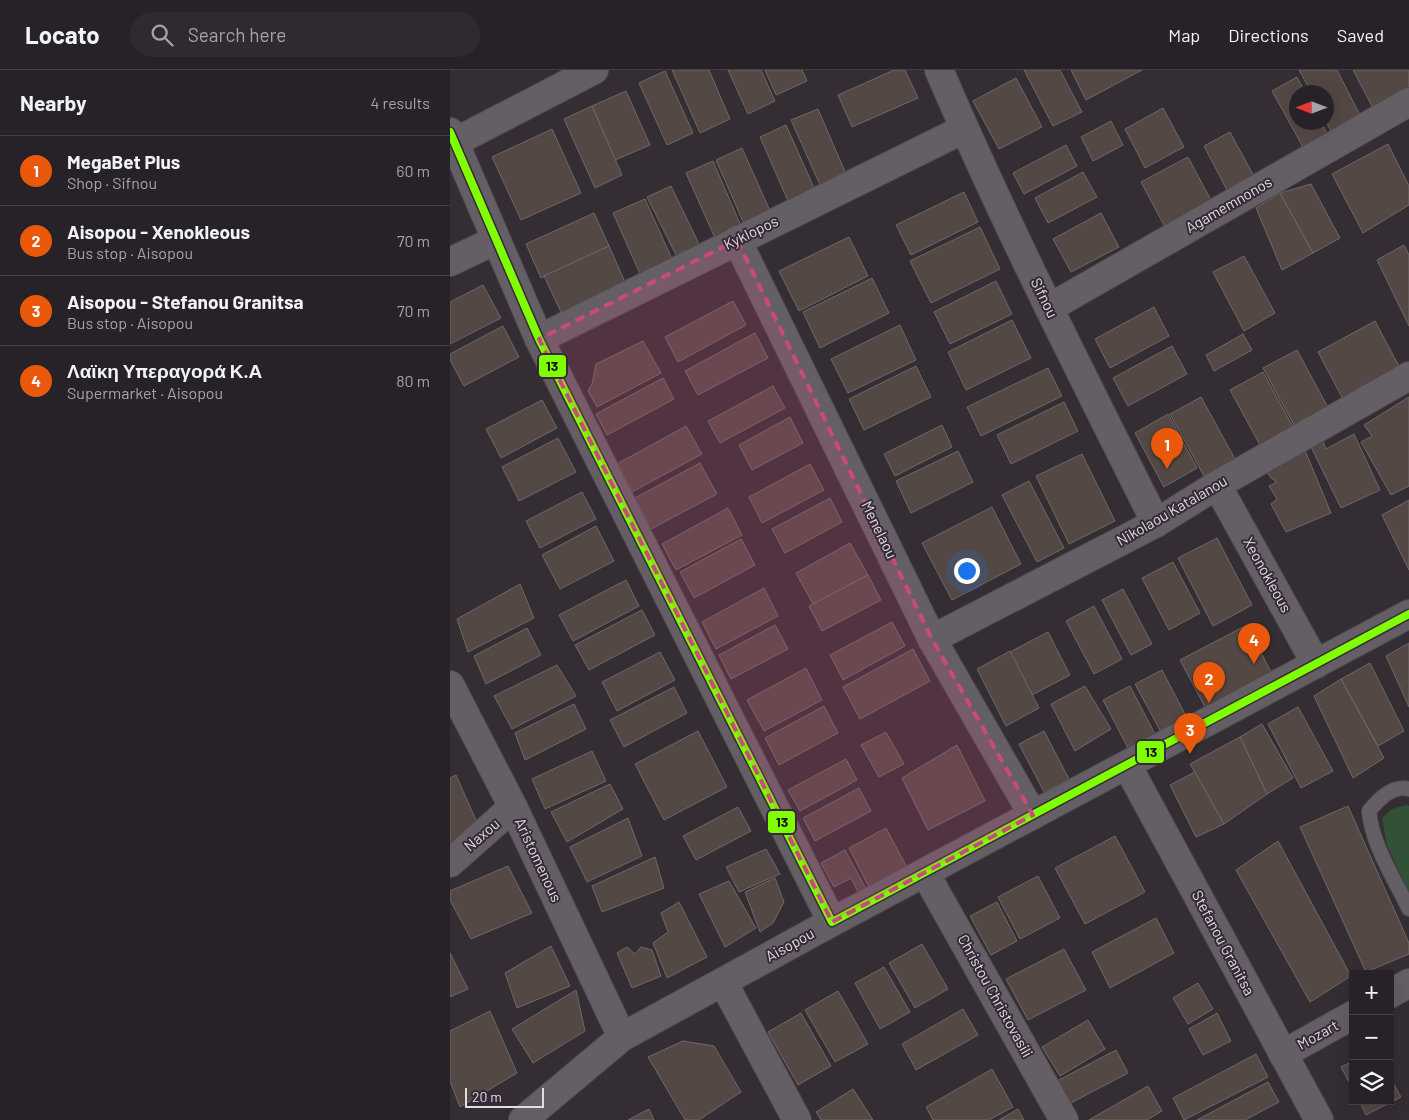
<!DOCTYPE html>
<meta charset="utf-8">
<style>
:root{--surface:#272227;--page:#2f2a2f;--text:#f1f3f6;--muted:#a4a4a7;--line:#433f44;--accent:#ea580c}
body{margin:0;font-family:Barlow,sans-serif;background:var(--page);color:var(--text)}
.controls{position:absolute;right:15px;bottom:15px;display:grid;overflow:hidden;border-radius:0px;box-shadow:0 5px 20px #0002}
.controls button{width:45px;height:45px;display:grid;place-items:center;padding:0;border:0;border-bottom:1px solid var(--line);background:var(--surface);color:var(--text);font:25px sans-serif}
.compass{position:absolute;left:839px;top:15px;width:45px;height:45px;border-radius:50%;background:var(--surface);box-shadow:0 5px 20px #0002;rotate:270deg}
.scale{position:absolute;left:15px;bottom:12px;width:79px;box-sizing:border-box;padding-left:5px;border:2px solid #e4dbe5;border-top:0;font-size:14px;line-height:18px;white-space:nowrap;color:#e4dbe5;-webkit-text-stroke:4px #362a38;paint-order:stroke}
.you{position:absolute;left:516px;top:500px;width:18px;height:18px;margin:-12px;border:4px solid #fff;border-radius:50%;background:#1a73e8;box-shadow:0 0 0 8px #1a73e833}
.badge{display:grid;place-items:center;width:32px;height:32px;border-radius:50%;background:var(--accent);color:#fff;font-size:16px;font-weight:700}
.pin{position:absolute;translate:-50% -41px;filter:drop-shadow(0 1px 2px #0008)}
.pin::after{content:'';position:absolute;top:26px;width:18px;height:15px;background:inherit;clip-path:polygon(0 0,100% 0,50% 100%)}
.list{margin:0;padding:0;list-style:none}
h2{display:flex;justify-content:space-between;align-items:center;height:65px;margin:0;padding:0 20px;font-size:21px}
h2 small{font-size:16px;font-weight:400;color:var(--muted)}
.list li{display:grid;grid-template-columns:32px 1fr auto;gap:15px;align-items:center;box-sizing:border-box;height:70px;padding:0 20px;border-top:1px solid var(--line)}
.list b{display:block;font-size:19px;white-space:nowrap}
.list p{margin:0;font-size:16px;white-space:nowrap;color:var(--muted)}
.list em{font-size:16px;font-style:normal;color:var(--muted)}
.icon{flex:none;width:28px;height:28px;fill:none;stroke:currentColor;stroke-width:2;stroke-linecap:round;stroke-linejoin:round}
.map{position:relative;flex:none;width:959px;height:1050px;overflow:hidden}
header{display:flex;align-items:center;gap:30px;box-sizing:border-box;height:70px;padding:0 25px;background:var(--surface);border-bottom:1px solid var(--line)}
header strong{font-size:24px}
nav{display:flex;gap:28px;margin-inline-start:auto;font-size:18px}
.search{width:350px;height:45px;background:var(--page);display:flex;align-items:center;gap:12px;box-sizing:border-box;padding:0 18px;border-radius:28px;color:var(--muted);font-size:19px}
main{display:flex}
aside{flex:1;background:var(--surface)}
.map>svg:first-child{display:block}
.green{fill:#325136}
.building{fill:#544844;stroke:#6e6868}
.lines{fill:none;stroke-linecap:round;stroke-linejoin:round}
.lane-casing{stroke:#504a50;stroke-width:16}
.street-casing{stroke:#504a50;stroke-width:30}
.secondary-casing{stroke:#504a50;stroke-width:30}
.lane{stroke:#645f64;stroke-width:14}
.street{stroke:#645f64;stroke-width:28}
.secondary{stroke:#645f64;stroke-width:28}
.bus-1-casing{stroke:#362a38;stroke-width:11}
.bus-1{stroke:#80ff00;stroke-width:8}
.marked{fill:#ca497e;fill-opacity:0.2;stroke:#ca497e;stroke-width:4;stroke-dasharray:10 6;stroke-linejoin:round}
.labels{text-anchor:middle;stroke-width:4;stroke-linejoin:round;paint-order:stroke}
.street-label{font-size:15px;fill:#e4dbe5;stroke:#362a38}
.line-badge{stroke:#362a38;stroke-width:2}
.pale-badge-label{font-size:14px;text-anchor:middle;font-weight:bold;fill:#111}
</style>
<header>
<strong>Locato</strong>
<div class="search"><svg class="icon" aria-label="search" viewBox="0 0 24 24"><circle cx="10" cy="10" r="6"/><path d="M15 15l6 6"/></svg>Search here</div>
<nav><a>Map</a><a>Directions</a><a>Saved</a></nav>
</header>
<main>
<aside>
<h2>Nearby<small>4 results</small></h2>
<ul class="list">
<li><span class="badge">1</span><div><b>MegaBet Plus</b><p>Shop · Sifnou</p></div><em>60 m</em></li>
<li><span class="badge">2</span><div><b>Aisopou - Xenokleous</b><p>Bus stop · Aisopou</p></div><em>70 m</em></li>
<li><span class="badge">3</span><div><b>Aisopou - Stefanou Granitsa</b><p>Bus stop · Aisopou</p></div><em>70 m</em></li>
<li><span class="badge">4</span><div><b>Λαϊκη Υπεραγορά Κ.Α</b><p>Supermarket · Aisopou</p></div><em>80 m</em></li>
</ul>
</aside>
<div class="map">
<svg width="959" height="1050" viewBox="0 0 959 1050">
<rect width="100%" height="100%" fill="#342e34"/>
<path class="green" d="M956 735 959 736V823L937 775 932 748 942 739Z"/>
<g class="building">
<path d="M222 0H259L280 49 250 63Z"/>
<path d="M278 0H311L325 31 298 44Z"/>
<path d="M315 0H352L357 11 326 25Z"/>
<path d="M444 0H455L468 28 402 57 388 25Z"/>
<path d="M574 0H610L632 42 603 56Z"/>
<path d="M621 0H692L636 30Z"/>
<path d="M849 0H887L913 51 884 66 876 52V22H861Z"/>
<path d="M903 0H959V21L924 40Z"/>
<path d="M215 1 243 63 217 75 189 13Z"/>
<path d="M847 7 855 22H846V52H871L878 66 854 79 822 21Z"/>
<path d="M566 8 592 57 549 79 523 31Z"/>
<path d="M176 21 200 75 165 90 142 36Z"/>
<path d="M142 36 172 105 145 118 114 49Z"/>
<path d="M713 38 734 77 695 98 675 59Z"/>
<path d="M368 39 396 104 370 115 341 50Z"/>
<path d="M661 51 673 75 643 91 631 67Z"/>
<path d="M336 55 365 120 338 131 310 67Z"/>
<path d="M102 59 131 123 71 150 42 87Z"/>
<path d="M780 62 807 112 780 126 754 76Z"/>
<path d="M938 74 959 116V135L913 163 882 104Z"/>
<path d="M616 75 627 96 574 124 563 103Z"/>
<path d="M292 78 321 143 294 154 266 90Z"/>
<path d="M738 87 763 134 716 159 691 112Z"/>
<path d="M263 91 291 156 265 168 236 103Z"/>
<path d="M633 102 647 127 598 153 585 128Z"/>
<path d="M861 114 890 168 863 183 830 123Z"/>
<path d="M221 116 249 174 226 185 197 127Z"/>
<path d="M514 122 528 152 461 185 446 155Z"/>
<path d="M830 123 863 183 832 200 806 138Z"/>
<path d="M195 129 222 189 190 204 163 143Z"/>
<path d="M144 143 159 176 91 208 76 174Z"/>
<path d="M651 143 669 177 621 202 603 169Z"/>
<path d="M530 157 550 199 481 233 460 191Z"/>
<path d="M399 167 418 206 349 241 329 201Z"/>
<path d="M954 175 959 185V256L927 190Z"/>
<path d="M159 176 175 212 111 242 94 206Z"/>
<path d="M794 186 825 243 794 261 763 202Z"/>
<path d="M422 208 439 243 370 278 353 242Z"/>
<path d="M546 211 562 244 500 274 484 242Z"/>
<path d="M33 215 51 248 0 274V232Z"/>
<path d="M283 231 296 255 228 292 215 267Z"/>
<path d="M704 237 719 266 660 298 645 269Z"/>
<path d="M562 250 581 288 516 320 498 282Z"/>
<path d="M925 251 951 300 894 331 868 282Z"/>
<path d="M450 255 466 290 398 323 381 289Z"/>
<path d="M53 256 69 287 14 316 0 290V284Z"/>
<path d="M305 263 318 288 248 325 235 301Z"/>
<path d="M793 264 802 280 764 301 756 285Z"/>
<path d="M193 271 211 303 147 337 138 321 142 314 146 294Z"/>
<path d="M722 276 737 304 678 336 663 308Z"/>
<path d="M847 280 882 345 849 364 813 298Z"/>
<path d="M466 296 481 327 414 360 399 329Z"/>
<path d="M598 298 612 326 531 366 517 337Z"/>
<path d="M813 302 843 357 810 375 780 320Z"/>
<path d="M213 308 224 329 157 365 146 344Z"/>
<path d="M323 316 335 338 270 373 258 351Z"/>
<path d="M751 327 785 389 754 406 720 344Z"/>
<path d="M959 327V416L941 425 911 372 922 366 914 355Z"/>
<path d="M92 330 107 358 51 388 36 359Z"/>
<path d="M614 332 628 361 561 394 547 365Z"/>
<path d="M718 344 747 398 714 417 685 363Z"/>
<path d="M340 347 353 373 302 400 289 375Z"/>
<path d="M492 355 502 377 445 406 434 384Z"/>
<path d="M236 356 252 384 182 422 167 394Z"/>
<path d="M904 364 930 420 891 438 860 375 872 369 876 379Z"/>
<path d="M108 368 126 402 69 431 52 397Z"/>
<path d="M854 378 881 443 836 462 821 434 827 429 819 416 827 412 821 408 816 400Z"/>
<path d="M508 381 523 412 461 443 446 411Z"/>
<path d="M632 384 665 451 619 474 586 406Z"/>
<path d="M250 393 267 424 201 459 185 428Z"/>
<path d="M360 394 374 420 312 453 299 427Z"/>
<path d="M579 411 614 478 587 492 552 425Z"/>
<path d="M132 422 146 449 90 478 76 451Z"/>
<path d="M380 428 392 452 335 483 322 459Z"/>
<path d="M959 430V500L932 445Z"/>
<path d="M542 437 571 494 502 530 472 473Z"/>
<path d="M278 438 292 465 226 500 212 474Z"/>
<path d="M146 456 164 491 110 519 92 485Z"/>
<path d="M767 468 802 535 763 556 728 488Z"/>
<path d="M291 469 305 495 244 528 230 502Z"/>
<path d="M400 473 418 505 363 534 346 503Z"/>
<path d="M723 492 750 543 719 560 692 508Z"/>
<path d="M418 505 431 530 372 561 359 536Z"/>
<path d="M176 510 189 536 123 571 109 545Z"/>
<path d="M70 514 84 548 18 582 7 549Z"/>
<path d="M314 518 328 546 266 579 252 552Z"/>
<path d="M673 519 702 574 681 585 652 530Z"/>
<path d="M644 536 672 589 644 604 616 551Z"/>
<path d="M192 540 205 565 139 600 125 575Z"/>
<path d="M442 552 455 576 393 610 380 585Z"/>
<path d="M325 555 338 579 281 609 269 585Z"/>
<path d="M797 555 822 604 756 639 730 590Z"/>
<path d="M77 558 91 585 36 614 24 586Z"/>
<path d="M598 562 620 605 582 625 560 582Z"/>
<path d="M959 573V637L936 586Z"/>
<path d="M463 579 480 611 410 649 393 617Z"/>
<path d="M560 581 589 638 556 656 527 599Z"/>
<path d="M210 582 225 610 167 641 152 612Z"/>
<path d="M920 593 954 661 928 676 891 609Z"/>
<path d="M107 595 126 626 62 659 44 626Z"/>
<path d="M356 598 372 630 314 661 297 630Z"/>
<path d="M712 600 737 648 711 662 685 614Z"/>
<path d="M891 609 934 688 903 708 864 626Z"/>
<path d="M635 616 661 659 625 681 601 634Z"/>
<path d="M680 616 706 666 679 680 653 630Z"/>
<path d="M224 617 237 643 174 677 160 650Z"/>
<path d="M124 634 136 659 75 690 65 663Z"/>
<path d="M374 636 388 663 329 695 315 668Z"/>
<path d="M848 637 883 701 851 718 818 654Z"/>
<path d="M812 654 843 708 817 724 790 667Z"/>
<path d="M248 661 277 717 214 750 185 694Z"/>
<path d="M594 661 619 709 594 722 569 674Z"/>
<path d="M436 662 454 694 429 707 411 675Z"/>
<path d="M790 667 817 724 774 754 740 694Z"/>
<path d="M507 675 535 731 478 760 452 708Z"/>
<path d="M142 681 156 711 95 739 82 709Z"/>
<path d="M396 689 407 710 350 741 338 720Z"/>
<path d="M745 702 774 754 746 767 720 715Z"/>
<path d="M6 705 31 762 0 776V708Z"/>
<path d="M160 714 173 739 117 772 101 742Z"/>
<path d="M409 718 421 741 365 771 353 748Z"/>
<path d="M898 736 959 873V884L916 902 850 757Z"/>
<path d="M288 737 301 761 246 790 233 766Z"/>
<path d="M178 748 192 786 137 812 120 777Z"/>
<path d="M436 758 461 805 423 825 399 778Z"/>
<path d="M665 766 695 822 635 854 605 798Z"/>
<path d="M828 771 901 906 860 932 786 800Z"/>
<path d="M316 779 330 804 289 822 276 797Z"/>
<path d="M395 780 421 828 413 832 401 808 384 817 371 793Z"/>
<path d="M205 787 214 818 152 842 142 816Z"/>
<path d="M58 796 82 843 21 869 0 830V821Z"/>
<path d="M588 806 610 848 570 869 548 827Z"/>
<path d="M325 808 334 832 323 853 310 862 295 822Z"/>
<path d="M279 811 306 858 275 877 249 824Z"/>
<path d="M229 832 257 887 217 908 203 873 218 862 211 843Z"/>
<path d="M547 832 567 871 541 885 520 846Z"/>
<path d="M706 848 724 883 660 918 642 882Z"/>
<path d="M472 874 498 919 465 938 439 893Z"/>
<path d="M101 876 120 916 67 938 55 903Z"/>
<path d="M177 877 185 884 191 877 202 880 211 906 182 918 167 883Z"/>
<path d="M614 879 636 920 578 950 556 909Z"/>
<path d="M0 883 18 919 0 927Z"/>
<path d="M434 897 460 942 430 959 405 913Z"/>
<path d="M748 913 763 939 738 954 723 928Z"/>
<path d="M126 920 135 961 83 993 62 959Z"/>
<path d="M388 921 418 974 385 992 355 940Z"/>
<path d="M513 939 528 965 466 1000 452 974Z"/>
<path d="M40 941 67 1003 10 1037 0 1011V961Z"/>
<path d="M351 943 381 996 348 1015 318 962Z"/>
<path d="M767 943 781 971 753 985 739 959Z"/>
<path d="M638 950 655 979 610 1006 592 977Z"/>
<path d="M233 971 264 976 291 1022 249 1050H235L198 987Z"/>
<path d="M666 980 678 1003 619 1034 607 1011Z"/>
<path d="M806 984 818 1007 734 1050 723 1028Z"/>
<path d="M903 991V1019L891 997Z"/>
<path d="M542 999 563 1037 539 1050H483L476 1037Z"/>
<path d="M940 1008 951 1027 916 1045 909 1031H940Z"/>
<path d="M818 1012 829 1032 795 1050H747Z"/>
<path d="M698 1016 712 1041 697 1050H639Z"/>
<path d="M403 1019 423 1050H371L366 1042Z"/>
<path d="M199 1039 204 1050H178Z"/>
<path d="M568 1039 574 1050H549Z"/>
</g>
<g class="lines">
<g class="lane-casing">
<path id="lane" d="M959 719C942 715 929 729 919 741 922 775 944 808 959 839"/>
</g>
<g class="street-casing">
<g id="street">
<path d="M489 0C555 154 631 303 706 453"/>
<path d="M0 62 89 269 382 852"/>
<path d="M5 72 144 0"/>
<path d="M287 170 482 569 583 745"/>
<path d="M0 192 46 170"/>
<path d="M599 238 959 32"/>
<path d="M89 269 514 59"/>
<path d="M767 415 866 594"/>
<path d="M482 569 706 453 767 415 959 306"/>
<path d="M0 615 63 737 172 967"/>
<path d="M677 695 869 1050"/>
<path d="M0 793 63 737"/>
<path d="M475 803 614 1050"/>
<path d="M273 912 347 1050"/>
<path d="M940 924 959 913"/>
<path d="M833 984 903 945"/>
</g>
</g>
<g class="secondary-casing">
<path id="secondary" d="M73 1050 172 967 382 852 959 544"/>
</g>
<use href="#lane" class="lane"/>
<use href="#street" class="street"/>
<use href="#secondary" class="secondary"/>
<g class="bus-1-casing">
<path id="bus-1" d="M0 62 89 269 382 852 959 544"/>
</g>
<use href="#bus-1" class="bus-1"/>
</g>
<path class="marked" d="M287 170 482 569 583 745 382 852 89 269Z"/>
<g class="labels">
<g class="street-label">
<text transform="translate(779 135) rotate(-30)" y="5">Agamemnonos</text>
<text transform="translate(301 163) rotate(-26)" y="5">Kyklopos</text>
<text transform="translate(594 228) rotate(64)" y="5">Sifnou</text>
<text transform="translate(722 441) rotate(-30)" y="5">Nikolaou Katalanou</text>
<text transform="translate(429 460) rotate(64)" y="5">Menelaou</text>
<text transform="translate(817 505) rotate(61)" y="5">Xeonokleous</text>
<text transform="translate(32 765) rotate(-41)" y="5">Naxou</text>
<text transform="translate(88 790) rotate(65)" y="5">Aristomenous</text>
<text transform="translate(773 873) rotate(62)" y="5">Stefanou Granitsa</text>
<text transform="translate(340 875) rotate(-29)" y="5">Aisopou</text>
<text transform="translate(545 926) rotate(61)" y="5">Christou Christovasili</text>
<text transform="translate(868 965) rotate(-29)" y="5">Mozart</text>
</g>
</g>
<g class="line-badge">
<rect x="88" y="284" width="29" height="24" rx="5" fill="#80ff00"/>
<rect x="686" y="670" width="29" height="24" rx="5" fill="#80ff00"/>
<rect x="317" y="740" width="29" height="24" rx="5" fill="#80ff00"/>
</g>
<g class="pale-badge-label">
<text x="102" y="301">13</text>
<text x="701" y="687">13</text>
<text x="332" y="757">13</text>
</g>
</svg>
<div class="controls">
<button>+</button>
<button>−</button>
<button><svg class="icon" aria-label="layers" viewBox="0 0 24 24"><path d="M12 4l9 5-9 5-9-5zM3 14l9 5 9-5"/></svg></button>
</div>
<svg class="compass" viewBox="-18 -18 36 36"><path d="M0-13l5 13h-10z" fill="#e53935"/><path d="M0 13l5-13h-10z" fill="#a4a4a7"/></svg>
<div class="scale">20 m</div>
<div class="you"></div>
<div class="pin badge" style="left:717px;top:399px">1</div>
<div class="pin badge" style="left:759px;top:633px">2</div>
<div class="pin badge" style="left:740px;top:684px">3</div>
<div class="pin badge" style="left:804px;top:594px">4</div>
</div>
</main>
